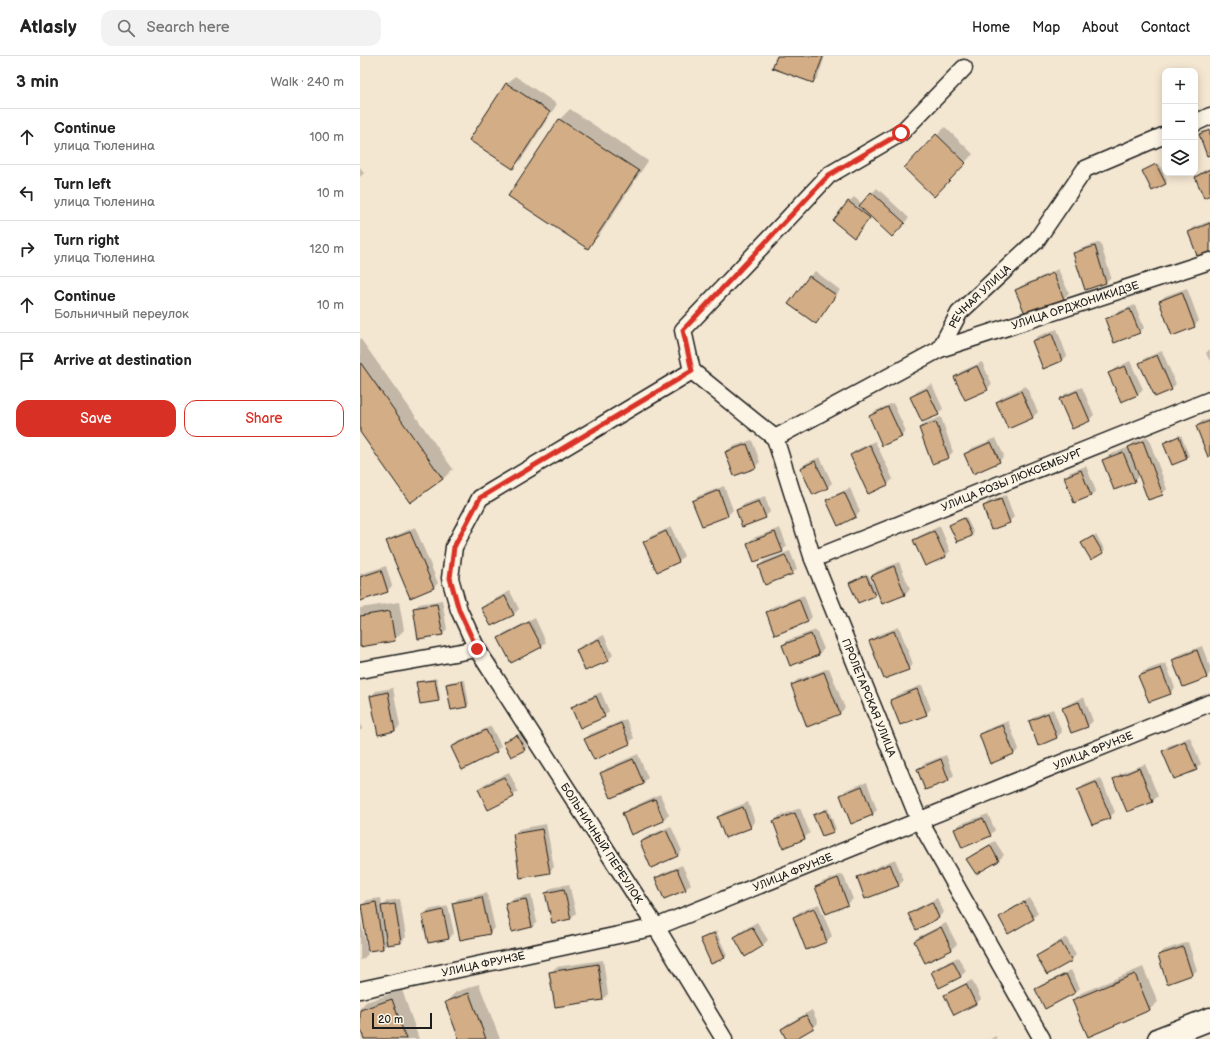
<!DOCTYPE html>
<meta charset="utf-8">
<style>
:root{--surface:#fff;--page:#f2f2f2;--text:#222;--muted:#767676;--line:#e0e0e0;--accent:#d93025}
body{margin:0;font-family:"Balsamiq Sans",sans-serif;background:var(--page);color:var(--text)}
.controls{position:absolute;right:12px;top:12px;display:grid;overflow:hidden;border-radius:8px;box-shadow:0 2px 10px #0003}
.controls button{width:36px;height:36px;display:grid;place-items:center;padding:0;border:0;border-bottom:1px solid var(--line);background:var(--surface);color:var(--text);font:20px sans-serif}
.scale{position:absolute;left:12px;bottom:10px;width:60px;box-sizing:border-box;padding-left:4px;border:2px solid #1c1c1c;border-top:0;font-size:11px;line-height:14px;white-space:nowrap;color:#1c1c1c;-webkit-text-stroke:3px #fcf5e5;paint-order:stroke}
.stop{position:absolute;width:12px;height:12px;margin:-9px;border:3px solid #d93025;border-radius:50%;background:#fff}
.stop.end{background:#d93025;border-color:#fff;box-shadow:0 1px 4px #0008}
.list{margin:0;padding:0;list-style:none}
h2{display:flex;justify-content:space-between;align-items:center;height:52px;margin:0;padding:0 16px;font-size:17px}
h2 small{font-size:13px;font-weight:400;color:var(--muted)}
.list li{display:grid;grid-template-columns:26px 1fr auto;gap:12px;align-items:center;box-sizing:border-box;height:56px;padding:0 16px;border-top:1px solid var(--line)}
.list b{display:block;font-size:15px;white-space:nowrap}
.list p{margin:0;font-size:13px;white-space:nowrap;color:var(--muted)}
.list em{font-size:13px;font-style:normal;color:var(--muted)}
.actions{display:flex;gap:8px;padding:12px 16px}
.actions a{flex:1;padding:9px 0;border:1px solid var(--accent);border-radius:12px;text-align:center;font-size:14px;color:var(--accent)}
.actions .main{background:var(--accent);color:#fff}
.icon{flex:none;width:22px;height:22px;fill:none;stroke:currentColor;stroke-width:2;stroke-linecap:round;stroke-linejoin:round}
.map{position:relative;flex:none;width:850px;height:983px;overflow:hidden}
header{display:flex;align-items:center;gap:24px;box-sizing:border-box;height:56px;padding:0 20px;background:var(--surface);border-bottom:1px solid var(--line)}
header strong{font-size:19px}
nav{display:flex;gap:22px;margin-inline-start:auto;font-size:14px}
.search{width:280px;height:36px;background:var(--page);display:flex;align-items:center;gap:10px;box-sizing:border-box;padding:0 14px;border-radius:12px;color:var(--muted);font-size:15px}
main{display:flex}
aside{flex:1;background:var(--surface)}
.map>svg:first-child{display:block}
.shadow{fill:#0003}
.building{fill:#d3ad85;stroke:#1c1c1c}
.lines{fill:none;stroke-linecap:round;stroke-linejoin:round}
.street-casing{stroke:#1c1c1c;stroke-width:19}
.secondary-casing{stroke:#1c1c1c;stroke-width:25}
.street{stroke:#fcf5e5;stroke-width:16}
.secondary{stroke:#fcf5e5;stroke-width:22}
.route{stroke:#d93025;stroke-width:5}
.labels{text-anchor:middle;stroke-width:4;stroke-linejoin:round;paint-order:stroke}
.street-label{font-size:11px;fill:#1c1c1c;stroke:#fcf5e5}
</style>
<header>
<strong>Atlasly</strong>
<div class="search"><svg class="icon" aria-label="search" viewBox="0 0 24 24"><circle cx="10" cy="10" r="6"/><path d="M15 15l6 6"/></svg>Search here</div>
<nav><a>Home</a><a>Map</a><a>About</a><a>Contact</a></nav>
</header>
<main>
<aside>
<h2>3 min<small>Walk · 240 m</small></h2>
<ul class="list">
<li><svg class="icon" aria-label="ahead" viewBox="0 0 24 24"><path d="M12 20V5M6 11l6-6 6 6"/></svg><div><b>Continue</b><p>улица Тюленина</p></div><em>100 m</em></li>
<li><svg class="icon" aria-label="left" viewBox="0 0 24 24"><path d="M17 20v-9H6M10 6l-5 5 5 5"/></svg><div><b>Turn left</b><p>улица Тюленина</p></div><em>10 m</em></li>
<li><svg class="icon" aria-label="right" viewBox="0 0 24 24"><path d="M7 20v-9h11M14 6l5 5-5 5"/></svg><div><b>Turn right</b><p>улица Тюленина</p></div><em>120 m</em></li>
<li><svg class="icon" aria-label="ahead" viewBox="0 0 24 24"><path d="M12 20V5M6 11l6-6 6 6"/></svg><div><b>Continue</b><p>Больничный переулок</p></div><em>10 m</em></li>
<li><svg class="icon" aria-label="arrive" viewBox="0 0 24 24"><path d="M6 21V4h12l-3 4 3 4H6"/></svg><div><b>Arrive at destination</b></div></li>
</ul>
<div class="actions"><a class="main">Save</a><a>Share</a></div>
</aside>
<div class="map">
<svg width="850" height="983" viewBox="0 0 850 983">
<rect width="100%" height="100%" fill="#f4e7d2"/>
<filter id="ink" filterUnits="userSpaceOnUse"><feTurbulence type="fractalNoise" baseFrequency=".025" numOctaves="2"/><feDisplacementMap in="SourceGraphic" scale="8" xChannelSelector="R" yChannelSelector="G"/><feConvolveMatrix kernelMatrix="1 2 1 2 8 2 1 2 1" color-interpolation-filters="sRGB"/></filter>
<g filter="url(#ink)">
<g class="shadow">
<path d="M418 0H465L458 21 453 26Z"/>
<path d="M155 20 197 48 161 104 153 111 111 83 147 28Z"/>
<path d="M210 53 288 105 238 181 228 191 150 140 200 63Z"/>
<path d="M585 71 613 98 574 139 545 112Z"/>
<path d="M799 107 807 125 805 127 783 115 786 113Z"/>
<path d="M0 111 4 117 0 121Z"/>
<path d="M850 112V138L836 121 841 116Z"/>
<path d="M517 132 549 162 532 180 511 160 499 176 489 146 494 141 502 148Z"/>
<path d="M850 165V196L829 176 834 171Z"/>
<path d="M740 186 751 221 746 226 726 232 715 198 720 193Z"/>
<path d="M698 213 709 237 704 242 667 259 656 235 661 230Z"/>
<path d="M455 215 480 234 460 262 455 267 430 248 450 220Z"/>
<path d="M827 232 839 265 834 270 800 245 805 240Z"/>
<path d="M775 249 784 272 779 277 747 263 752 258Z"/>
<path d="M697 273 707 300 702 305 673 285 678 280Z"/>
<path d="M0 282 93 413 83 423 0 374Z"/>
<path d="M850 293V306L846 297Z"/>
<path d="M802 295 816 328 811 333 780 307 785 302Z"/>
<path d="M770 305 783 333 778 338 762 345 749 318 754 313Z"/>
<path d="M622 306 632 328 627 333 605 343 595 321 600 316Z"/>
<path d="M572 328 583 353 578 358 551 341 556 336Z"/>
<path d="M666 330 678 356 673 361 648 372 637 346 642 341Z"/>
<path d="M722 331 734 359 729 364 700 343 705 338Z"/>
<path d="M533 347 546 375 541 380 510 360 515 355Z"/>
<path d="M581 361 593 396 588 401 560 372 565 367Z"/>
<path d="M850 363V399L837 370 842 365Z"/>
<path d="M821 379 829 400 827 402 804 387 806 385Z"/>
<path d="M788 381 807 433 802 438 780 419 774 425 744 404 749 399 769 391 774 386Z"/>
<path d="M636 382 644 400 639 405 605 398 610 393Z"/>
<path d="M392 384 400 406 395 411 366 396 371 391Z"/>
<path d="M515 385 533 423 528 428 509 437 491 399 496 394Z"/>
<path d="M460 401 472 427 467 432 441 412 446 407Z"/>
<path d="M726 410 736 435 731 440 705 421 710 416Z"/>
<path d="M364 430 373 454 368 459 343 469 333 445 338 440Z"/>
<path d="M490 432 500 456 495 461 467 445 472 440Z"/>
<path d="M646 439 654 461 649 466 624 450 629 445Z"/>
<path d="M405 440 410 456 405 461 377 454 382 449Z"/>
<path d="M606 461 614 477 611 479 590 469 593 467Z"/>
<path d="M580 470 590 495 586 500 565 509 554 485 559 480Z"/>
<path d="M55 471 78 527 73 532 28 486 33 481Z"/>
<path d="M311 471 324 500 319 505 284 486 289 481Z"/>
<path d="M420 472 427 490 422 495 388 487 393 482Z"/>
<path d="M736 479 745 494 732 503 725 485Z"/>
<path d="M430 495 437 513 432 518 399 510 404 505Z"/>
<path d="M539 506 550 533 545 538 523 547 512 520 517 515Z"/>
<path d="M26 510 32 530 27 535 0 544V518Z"/>
<path d="M508 518 517 537 515 539 490 527 493 525Z"/>
<path d="M150 535 159 553 154 558 131 569 122 552 127 547Z"/>
<path d="M444 539 452 561 447 566 407 556 412 551Z"/>
<path d="M82 544 87 573 82 578 54 553 59 548Z"/>
<path d="M39 546 44 574 34 584 0 590V552Z"/>
<path d="M175 562 186 586 181 591 139 582 144 577Z"/>
<path d="M539 571 553 608 548 613 510 585 515 580Z"/>
<path d="M456 574 464 593 459 598 423 589 428 584Z"/>
<path d="M244 579 253 599 248 604 217 594 222 589Z"/>
<path d="M842 590 850 611V617L847 621 823 630 813 604 818 599Z"/>
<path d="M806 607 815 632 810 637 779 620 784 615Z"/>
<path d="M469 612 485 652 480 657 448 669 432 629 437 624Z"/>
<path d="M77 622 80 642 78 644 57 627 60 625Z"/>
<path d="M105 624 109 648 107 650 87 629 89 626Z"/>
<path d="M562 629 571 653 566 658 532 644 537 639Z"/>
<path d="M33 632 40 670 35 675 11 640 16 635Z"/>
<path d="M241 636 249 655 244 660 212 652 217 647Z"/>
<path d="M724 641 733 665 728 670 712 676 703 653 708 648Z"/>
<path d="M693 653 702 676 697 681 679 688 670 665 675 660Z"/>
<path d="M266 663 274 682 269 687 225 683 230 678Z"/>
<path d="M0 665 2 673 0 675Z"/>
<path d="M648 665 659 693 654 698 620 679 625 674Z"/>
<path d="M131 670 141 690 136 695 92 691 97 686Z"/>
<path d="M160 677 167 691 164 693 144 686Z"/>
<path d="M830 681 841 708 836 713 803 695 808 690Z"/>
<path d="M278 698 288 722 283 727 242 717 247 712Z"/>
<path d="M586 699 594 719 589 724 566 733 558 713 563 708Z"/>
<path d="M785 708 798 740 793 745 768 755 754 723 759 718Z"/>
<path d="M149 716 158 735 153 740 119 733 124 728Z"/>
<path d="M741 722 755 756 750 761 719 734 724 729Z"/>
<path d="M507 726 517 754 512 759 481 739 486 734Z"/>
<path d="M300 738 309 759 304 764 272 778 263 758 268 753Z"/>
<path d="M388 746 395 766 390 771 359 761 364 756Z"/>
<path d="M440 752 450 777 444 782 414 765 419 760Z"/>
<path d="M468 752 476 773 473 775 454 759 457 757Z"/>
<path d="M628 758 635 774 630 779 595 774 600 768Z"/>
<path d="M186 768 194 811 189 816 154 778 159 773Z"/>
<path d="M311 770 322 795 317 800 281 786 286 781Z"/>
<path d="M635 785 644 799 639 804 616 817 608 803 613 798Z"/>
<path d="M535 803 544 824 539 829 506 842 498 822 503 817Z"/>
<path d="M322 809 331 828 326 833 305 842 296 823 301 818Z"/>
<path d="M483 818 493 843 488 848 467 856 457 831 462 826Z"/>
<path d="M209 828 216 857 211 862 186 837 191 832Z"/>
<path d="M127 837 135 872 130 877 101 883 93 848 98 843Z"/>
<path d="M171 838 177 866 172 871 146 848 152 843Z"/>
<path d="M21 842 22 850 27 845 40 843 46 881 41 886 27 888 23 892 2 849 7 844Z"/>
<path d="M577 842 584 856 579 861 556 872 550 858 555 853Z"/>
<path d="M670 842 678 857 673 862 649 876 640 861 645 856Z"/>
<path d="M459 848 472 880 467 885 447 893 434 861 439 856Z"/>
<path d="M88 850 94 877 89 882 63 859 68 854Z"/>
<path d="M0 862 8 898 3 903 0 904Z"/>
<path d="M397 866 408 884 403 889 385 899 375 881 380 876Z"/>
<path d="M586 867 597 888 592 893 565 906 555 885 560 880Z"/>
<path d="M356 875 367 899 365 901 352 907 341 883 344 881Z"/>
<path d="M706 881 716 899 711 904 677 901 682 896Z"/>
<path d="M828 886 837 914 832 919 799 899 804 894Z"/>
<path d="M598 901 606 915 601 920 579 931 572 916 577 911Z"/>
<path d="M243 904 248 938 243 943 196 950 191 916 196 911Z"/>
<path d="M783 911 798 946 790 953 728 980 713 945 721 937Z"/>
<path d="M711 914 720 932 715 937 677 934 681 929Z"/>
<path d="M612 924 621 943 616 948 585 940 590 935Z"/>
<path d="M119 928 140 983H100L86 946 96 936Z"/>
<path d="M42 934 59 983H5L0 968V952L6 946Z"/>
<path d="M452 954 458 967 453 972 433 983H428L422 973 427 968Z"/>
<path d="M636 980 637 983H630Z"/>
</g>
<g class="building">
<path d="M417 0H461L463 1 453 27 412 12Z"/>
<path d="M146 27 190 56 153 113 109 84Z"/>
<path d="M199 63 279 115 228 193 148 140Z"/>
<path d="M850 74V99L847 100 839 78Z"/>
<path d="M576 78 606 107 574 141 544 112Z"/>
<path d="M796 108 806 128 792 135 782 115Z"/>
<path d="M850 113V139L844 142 835 121Z"/>
<path d="M511 136 545 167 532 181 499 150Z"/>
<path d="M488 145 510 162 494 182 473 165Z"/>
<path d="M850 167V197L838 202 828 176Z"/>
<path d="M735 190 746 227 725 234 713 197Z"/>
<path d="M693 217 704 243 666 260 655 234Z"/>
<path d="M449 220 476 239 456 268 428 248Z"/>
<path d="M822 236 835 271 812 280 799 245Z"/>
<path d="M770 253 780 277 754 287 745 263Z"/>
<path d="M692 278 702 305 683 313 672 285Z"/>
<path d="M797 299 812 334 795 341 779 307Z"/>
<path d="M0 306 83 423 50 447 0 376Z"/>
<path d="M617 310 628 334 605 344 594 321Z"/>
<path d="M765 310 778 339 761 346 748 317Z"/>
<path d="M567 333 579 359 562 366 550 341Z"/>
<path d="M661 335 673 362 648 373 636 346Z"/>
<path d="M717 335 730 365 712 373 699 343Z"/>
<path d="M528 351 542 381 522 390 509 360Z"/>
<path d="M850 365V400L848 401 836 370Z"/>
<path d="M576 366 589 402 572 408 559 372Z"/>
<path d="M819 380 827 403 812 409 803 387Z"/>
<path d="M783 385 803 439 788 444 768 391Z"/>
<path d="M631 386 640 406 613 418 604 398Z"/>
<path d="M387 388 396 412 374 420 365 396Z"/>
<path d="M510 389 528 429 508 438 490 399Z"/>
<path d="M763 396 775 426 754 434 742 404Z"/>
<path d="M455 405 468 432 453 439 440 412Z"/>
<path d="M721 414 731 440 714 447 704 421Z"/>
<path d="M359 434 368 460 342 470 332 445Z"/>
<path d="M484 436 496 461 478 470 466 444Z"/>
<path d="M641 443 650 467 631 474 623 450Z"/>
<path d="M399 445 406 462 382 471 376 454Z"/>
<path d="M604 462 612 480 597 486 589 469Z"/>
<path d="M306 475 319 506 297 516 283 486Z"/>
<path d="M574 475 586 501 565 510 553 484Z"/>
<path d="M50 476 74 532 50 542 26 485Z"/>
<path d="M415 476 423 496 394 506 387 487Z"/>
<path d="M733 480 743 497 731 504 721 487Z"/>
<path d="M425 499 433 518 405 529 398 510Z"/>
<path d="M534 510 545 539 522 548 511 520Z"/>
<path d="M21 514 28 536 0 545V521Z"/>
<path d="M506 519 515 540 498 547 489 527Z"/>
<path d="M145 540 154 559 131 570 121 552Z"/>
<path d="M439 543 448 566 415 579 406 556Z"/>
<path d="M77 548 83 579 58 583 53 552Z"/>
<path d="M30 555 35 585 0 591V560Z"/>
<path d="M169 566 182 591 151 607 138 582Z"/>
<path d="M534 575 549 614 524 623 509 585Z"/>
<path d="M451 578 459 599 430 610 422 589Z"/>
<path d="M239 583 249 605 225 615 216 594Z"/>
<path d="M837 594 847 622 823 631 812 604Z"/>
<path d="M801 612 811 638 789 646 778 620Z"/>
<path d="M464 616 480 658 447 671 431 629Z"/>
<path d="M75 624 79 645 60 648 56 626Z"/>
<path d="M102 625 107 651 91 654 86 628Z"/>
<path d="M557 633 567 659 540 669 530 644Z"/>
<path d="M28 636 35 675 18 679 10 640Z"/>
<path d="M236 640 245 661 220 672 211 651Z"/>
<path d="M719 646 728 671 711 677 702 652Z"/>
<path d="M688 657 697 682 678 690 669 665Z"/>
<path d="M261 667 270 688 234 704 224 683Z"/>
<path d="M643 669 654 698 630 708 619 678Z"/>
<path d="M126 674 137 696 102 714 91 691Z"/>
<path d="M157 679 165 694 151 701 143 686Z"/>
<path d="M825 685 837 714 814 723 802 695Z"/>
<path d="M273 703 284 728 251 742 240 717Z"/>
<path d="M581 703 589 725 565 734 557 713Z"/>
<path d="M779 712 793 746 767 756 753 723Z"/>
<path d="M144 721 154 741 128 754 118 733Z"/>
<path d="M736 726 751 762 732 769 717 734Z"/>
<path d="M502 730 513 759 491 768 480 739Z"/>
<path d="M295 743 304 765 271 779 262 757Z"/>
<path d="M383 751 391 772 365 782 357 761Z"/>
<path d="M466 754 474 776 462 780 453 759Z"/>
<path d="M435 757 445 783 423 792 413 765Z"/>
<path d="M623 762 631 780 602 792 594 773Z"/>
<path d="M182 773 190 817 160 822 153 778Z"/>
<path d="M306 774 318 800 291 812 280 786Z"/>
<path d="M630 789 639 805 616 818 606 803Z"/>
<path d="M530 808 539 830 505 843 497 821Z"/>
<path d="M317 813 326 834 304 843 295 822Z"/>
<path d="M478 822 488 849 466 858 455 831Z"/>
<path d="M204 833 211 863 192 867 185 837Z"/>
<path d="M122 841 130 878 100 884 92 847Z"/>
<path d="M166 843 172 871 152 876 145 847Z"/>
<path d="M16 846 23 893 8 895 1 849Z"/>
<path d="M572 846 579 862 556 874 548 858Z"/>
<path d="M664 846 674 863 648 878 639 861Z"/>
<path d="M35 848 41 887 27 889 21 850Z"/>
<path d="M454 852 467 886 446 894 433 861Z"/>
<path d="M83 854 89 883 68 887 62 859Z"/>
<path d="M392 871 403 890 385 901 374 881Z"/>
<path d="M581 871 592 894 565 907 554 885Z"/>
<path d="M354 877 365 902 351 908 340 883Z"/>
<path d="M701 886 712 905 687 919 676 900Z"/>
<path d="M823 891 832 919 807 928 798 899Z"/>
<path d="M593 905 601 921 579 932 571 916Z"/>
<path d="M238 908 243 944 195 951 189 916Z"/>
<path d="M706 918 715 937 685 953 675 933Z"/>
<path d="M775 918 790 954 728 981 712 944Z"/>
<path d="M606 928 616 948 594 959 584 939Z"/>
<path d="M109 937 126 983H99L85 946Z"/>
<path d="M32 943 46 983H4L0 971V954Z"/>
<path d="M446 959 454 972 435 983H426L421 973Z"/>
</g>
<g class="lines">
<g class="street-casing">
<g id="street">
<path d="M835 67 850 60"/>
<path id="s1" d="M580 293 850 205"/>
<path id="s2" d="M332 315 415 382 453 503 559 764 682 983"/>
<path id="s3" d="M415 382 580 293 599 257 676 185 725 113 805 79"/>
<path id="s4" d="M453 503 850 344"/>
<path d="M0 614 117 593"/>
<path id="s5" d="M0 934 296 871 850 647"/>
<path d="M364 983 296 871 117 593 99 554 90 522 94 491 120 442 332 315 323 274 469 119 541 77 604 12"/>
</g>
</g>
<g class="secondary-casing">
<path id="secondary" d="M799 983 850 963"/>
</g>
<use href="#street" class="street"/>
<use href="#secondary" class="secondary"/>
</g>
</g>
<g class="lines" filter="url(#ink)">
<path class="route" d="M117 593 99 554 90 522 94 491 120 442 332 315 323 274 469 119 541 77"/>
</g>
<g class="labels">
<g class="street-label">
<text dy="4" stroke="none"><textPath href="#s3" startOffset="254">РЕЧНАЯ УЛИЦА</textPath></text>
<text dy="4" stroke="none"><textPath href="#s1" startOffset="142">УЛИЦА ОРДЖОНИКИДЗЕ</textPath></text>
<text dy="4" stroke="none"><textPath href="#s4" startOffset="214">УЛИЦА РОЗЫ ЛЮКСЕМБУРГ</textPath></text>
<text dy="4" stroke="none"><textPath href="#s2" startOffset="383">ПРОЛЕТАРСКАЯ УЛИЦА</textPath></text>
<text dy="4" stroke="none"><textPath href="#s5" startOffset="774">УЛИЦА ФРУНЗЕ</textPath></text>
<text transform="translate(242 787) rotate(57)" y="4">БОЛЬНИЧНЫЙ ПЕРЕУЛОК</text>
<text dy="4" stroke="none"><textPath href="#s5" startOffset="450">УЛИЦА ФРУНЗЕ</textPath></text>
<text dy="4" stroke="none"><textPath href="#s5" startOffset="126">УЛИЦА ФРУНЗЕ</textPath></text>
</g>
</g>
</svg>
<div class="controls">
<button>+</button>
<button>−</button>
<button><svg class="icon" aria-label="layers" viewBox="0 0 24 24"><path d="M12 4l9 5-9 5-9-5zM3 14l9 5 9-5"/></svg></button>
</div>
<div class="scale">20 m</div>
<div class="stop" style="left:541px;top:77px"></div>
<div class="stop end" style="left:117px;top:593px"></div>
</div>
</main>
